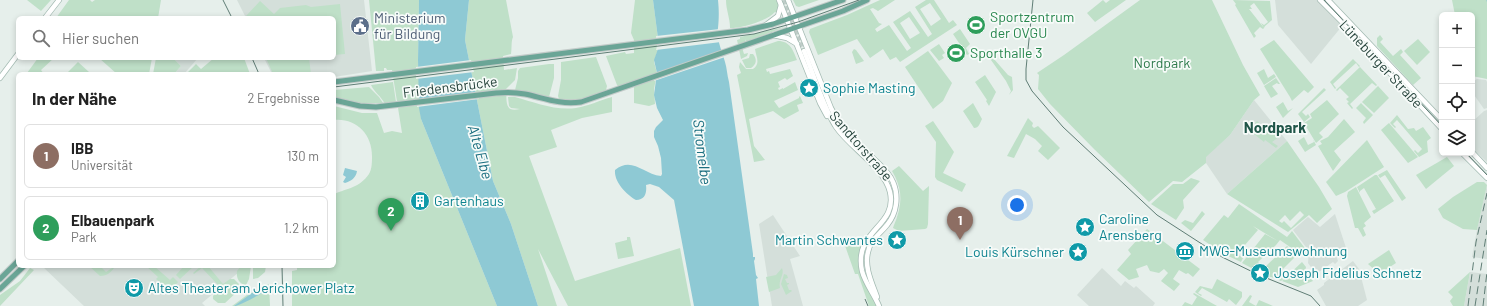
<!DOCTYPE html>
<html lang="de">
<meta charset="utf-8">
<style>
:root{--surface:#fff;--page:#f6f6f6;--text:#222;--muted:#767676;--line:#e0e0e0;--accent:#804e3d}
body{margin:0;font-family:Barlow,sans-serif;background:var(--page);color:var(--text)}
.controls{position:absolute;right:12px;top:12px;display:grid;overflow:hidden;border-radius:6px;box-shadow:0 2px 6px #0003}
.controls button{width:36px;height:36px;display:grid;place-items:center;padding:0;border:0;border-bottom:1px solid var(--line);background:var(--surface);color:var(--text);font:20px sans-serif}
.you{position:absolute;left:1017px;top:205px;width:14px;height:14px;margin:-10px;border:3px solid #fff;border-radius:50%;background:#1a73e8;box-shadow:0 0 0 6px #1a73e833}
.badge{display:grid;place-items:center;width:26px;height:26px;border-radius:50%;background:var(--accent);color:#fff;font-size:13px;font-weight:700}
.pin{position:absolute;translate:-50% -33px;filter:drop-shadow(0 1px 2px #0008)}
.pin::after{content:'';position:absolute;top:21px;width:14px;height:12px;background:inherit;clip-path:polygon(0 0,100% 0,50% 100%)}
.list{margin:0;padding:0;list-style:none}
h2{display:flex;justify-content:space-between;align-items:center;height:52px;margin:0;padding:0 16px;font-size:17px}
h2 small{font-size:13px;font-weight:400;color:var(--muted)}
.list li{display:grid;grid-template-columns:26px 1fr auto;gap:12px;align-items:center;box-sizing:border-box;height:64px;margin:0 8px 8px;padding:0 8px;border:1px solid var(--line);border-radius:6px}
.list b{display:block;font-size:15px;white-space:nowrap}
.list p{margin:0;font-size:13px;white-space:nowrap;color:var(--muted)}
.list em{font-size:13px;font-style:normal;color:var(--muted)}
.icon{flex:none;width:22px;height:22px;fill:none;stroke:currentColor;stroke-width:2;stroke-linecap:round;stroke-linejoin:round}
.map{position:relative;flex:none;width:1487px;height:306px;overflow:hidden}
.search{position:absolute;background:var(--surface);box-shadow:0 2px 6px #0003;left:16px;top:16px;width:320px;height:44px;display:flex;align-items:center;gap:10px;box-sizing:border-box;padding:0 14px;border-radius:6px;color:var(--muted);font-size:15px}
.panel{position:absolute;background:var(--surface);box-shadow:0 2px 6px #0003;left:16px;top:72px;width:320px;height:196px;border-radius:6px}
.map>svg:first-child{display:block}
.built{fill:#d4dfda}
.green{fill:#bfe0c8;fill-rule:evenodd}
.water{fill:#8ec9d4}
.pier{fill:#e6efeb}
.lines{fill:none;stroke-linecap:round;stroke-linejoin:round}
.stream{stroke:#8ec9d4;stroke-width:1}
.secondary-tunnel{stroke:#bfccc8;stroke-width:4.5;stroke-dasharray:4.5 2;stroke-linecap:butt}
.secondary-casing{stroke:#a4bbb3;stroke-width:6}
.primary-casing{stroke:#c2cac8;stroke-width:7}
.secondary{stroke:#fff;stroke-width:4.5}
.primary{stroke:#6aa596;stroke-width:5}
.tram{stroke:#5f7d75;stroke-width:1}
.rail{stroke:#5f7d75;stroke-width:1;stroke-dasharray:8 4;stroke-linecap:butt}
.labels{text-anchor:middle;stroke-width:3.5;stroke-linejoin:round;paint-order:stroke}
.leisure-label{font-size:14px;fill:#27864d;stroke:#f7fbf9;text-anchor:start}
.service-label{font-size:14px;fill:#4e5e75;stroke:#f7fbf9;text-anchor:start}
.park-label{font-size:14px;fill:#2d7a4b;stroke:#f7fbf9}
.street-label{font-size:14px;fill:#24423a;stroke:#f7fbf9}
.culture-label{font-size:14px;fill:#0d838f;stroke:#f7fbf9;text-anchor:start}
.neighbourhood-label{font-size:15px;font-weight:bold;fill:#1f5548;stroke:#f7fbf9}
.water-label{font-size:15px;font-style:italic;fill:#1c6f80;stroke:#f7fbf9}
</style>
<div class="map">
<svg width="1487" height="306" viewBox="0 0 1487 306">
<rect width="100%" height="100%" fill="#e6efeb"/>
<g class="built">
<path d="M237 0H364L372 71 334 77V74H272L264 58H334V18H246Z"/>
<path d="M1275 0H1317L1342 26 1311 64 1278 25Z"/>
<path d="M173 58H198L184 74H174L181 66Z"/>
<path d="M1477 79 1486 80 1487 82V108L1484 109 1472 92V82Z"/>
<path d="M1254 100 1287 141 1227 194 1206 163 1205 157 1230 135Z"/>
<path d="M1487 110V162L1472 148V122L1484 111Z"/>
<path d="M1487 185V259L1472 257 1477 230Z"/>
<path d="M1335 214 1347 251 1337 258 1338 261 1335 264 1333 262 1316 274 1308 263 1309 251 1293 230 1308 217 1320 227Z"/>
<path d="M773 215 800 256 790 259 803 306H772L759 224Z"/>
<path d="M1353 261 1359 269 1367 300 1358 306H1326L1317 290 1324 285V283Z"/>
<path d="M42 266H245L239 272 202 303 205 306H84Z"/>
<path d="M1102 268 1121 286 1125 281 1134 288 1136 286 1155 303 1153 306H1089L1077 295Z"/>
<path d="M1470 272 1487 274V306H1464Z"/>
</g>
<g class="green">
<path d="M27 0H51L41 11Z"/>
<path d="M69 0H90L92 2 95 0H161L158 18H56Z"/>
<path d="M369 0H419L418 60 421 119 497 306H292V271L297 270V266H334V194C348 188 359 188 369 174 372 169 372 162 372 156 372 134 356 118 334 120V106L362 113H377L384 133 392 131 402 133 392 70H387L386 68H384V71H376Z"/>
<path d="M469 0H506L513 37C511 41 512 48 511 54L503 56 504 70 517 68 515 80 506 89C507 101 504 113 520 109L511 108 509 106 508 97H515C534 102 555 111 576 108 589 106 600 100 612 97V112L582 118 551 130 557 147 529 156 575 281 680 248 691 306H568L538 249 557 306H538L511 224 493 181 465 40Z"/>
<path d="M635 0H653L659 46 654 62 657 73 654 89 655 104 649 106 634 103V81L619 87 617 85 606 56 625 52 626 54 634 53V40L631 33Z"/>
<path d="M726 0H777L779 7 778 13 775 12C767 21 742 28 730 28 730 18 726 10 726 0Z"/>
<path d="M793 0H819L799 7 796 6Z"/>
<path d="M880 0H895L878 11 873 8 870 9 879 23 882 24 875 29 877 32 889 25 907 51 911 48 893 22 910 11 928 37 932 34 915 7 926 0H934L949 23 953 20 957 25 900 62 896 57 890 60 883 49 870 58 857 39 818 55 809 32 810 29 847 15ZM930 3 941 19 931 26 920 9ZM909 17 920 33 910 39 900 23Z"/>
<path d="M1103 0 1106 3 1110 0H1126L1095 22 1087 13Z"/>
<path d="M1140 0H1212L1243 65 1260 95 1254 100 1230 135 1206 157V163L1182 182 1173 181 1149 202 1094 149 1050 104 1038 89 1039 75 1037 73 1064 55Z"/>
<path d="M1233 0 1270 1 1272 20 1265 26 1264 28 1261 23 1264 25 1268 22 1254 3 1250 6 1252 9H1249L1264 28 1263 29 1260 27 1254 33 1256 36 1254 38 1235 5 1236 4Z"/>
<path d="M1452 0H1487V79L1472 76V15H1455Z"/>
<path d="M260 1 274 14 280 8 306 5 311 7 340 4 345 54 334 55V18H247L246 16Z"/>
<path d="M785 27 753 39 746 43 745 39V42L741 44 744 54 748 53 747 56 741 59 737 40 740 39V37Z"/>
<path d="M960 29 970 44 966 48 969 54 967 55 953 34Z"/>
<path d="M1380 35 1383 39 1380 42 1393 56 1401 49 1403 52 1400 55 1421 78 1413 85 1377 46V38Z"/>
<path d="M1418 39 1430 52 1417 65 1404 51Z"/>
<path d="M1274 40 1314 87 1308 93 1304 90 1292 101 1290 97 1260 49Z"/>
<path d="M778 41C790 41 793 50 797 60L766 69 767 72 769 71 770 74 790 69 793 76 787 80 785 78 778 82 780 87 778 88 779 90 783 88V89L795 82 798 90 774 101 779 108 799 98V97L800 96 803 103 797 105 799 111 784 119 773 111 749 119 754 146 765 160 754 162 737 75 741 73 739 67 740 62 746 69H753C761 63 756 57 755 49Z"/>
<path d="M939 44 945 53 942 55 944 58 939 61 930 50Z"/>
<path d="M854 49 856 50 864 61 856 64 852 52Z"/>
<path d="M986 50 1008 75 1012 77 1013 90 1009 95 1011 91 1006 81 986 53 985 52 979 56 980 58 978 59 976 56Z"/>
<path d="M928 51 952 83 943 101 933 109 905 67Z"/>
<path d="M750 54H753C757 59 757 64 751 68H746L742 60 749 58Z"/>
<path d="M596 57 607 86 606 90C597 96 570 104 559 99L558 96 561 80V62Z"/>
<path d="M38 58H54L41 70 44 74H28L27 73Z"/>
<path d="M99 58H152L149 74H117Z"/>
<path d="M156 58H173L181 66 174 74H153Z"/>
<path d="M214 58H244L250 74H222L220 72 214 74H186L196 64 201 69Z"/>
<path d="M266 58H309L311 74H273Z"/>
<path d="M1353 59 1360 66 1359 67 1356 63 1333 84 1336 88 1335 89 1330 82Z"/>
<path d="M78 62 89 72V74H66Z"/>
<path d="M549 64H554V78L549 97 515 90 518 78V71L520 68Z"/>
<path d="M1360 67 1377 85 1376 86 1372 83 1350 104 1353 108 1352 109 1347 103 1349 102 1346 99 1349 97 1340 88 1337 91 1336 90Z"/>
<path d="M1264 69 1268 78 1274 74 1276 77 1264 85 1257 73Z"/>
<path d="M985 75 996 92 989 106 986 101 987 100 975 82Z"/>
<path d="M1276 78 1280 84H1278L1277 83 1272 86 1278 94 1271 98 1264 86Z"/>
<path d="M393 82 396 102 385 104C381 96 374 92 371 85Z"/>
<path d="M1378 86 1389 98 1374 113 1362 102Z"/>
<path d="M369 87 379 97 383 103H357L334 97V90Z"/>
<path d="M1324 88 1326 90 1302 112 1306 116 1308 114 1310 117 1304 122 1298 114Z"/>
<path d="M1327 100 1339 114 1319 133 1323 137 1316 143 1304 123 1312 118 1310 114Z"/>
<path d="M1283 102 1288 111 1293 108 1283 118 1276 107Z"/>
<path d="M973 103 982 119C980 123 979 128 974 128L963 111Z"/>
<path d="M1361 103 1373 115 1364 124 1363 122 1366 118 1356 108Z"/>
<path d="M1397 115 1408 129 1414 128 1416 131 1423 127 1431 138 1427 141 1428 152 1419 157 1414 151 1415 150 1418 153 1422 149 1397 120 1393 124 1396 127 1395 128 1390 123Z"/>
<path d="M1028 118 1033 123 1032 126 1034 128 1038 126 1060 148 1048 160 1038 151 1042 146 1035 139 1026 134 1014 158 1007 156Z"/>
<path d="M1344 119 1355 132 1334 151 1341 160 1333 171 1318 146 1322 144 1320 141 1328 137Z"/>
<path d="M933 121 954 152 943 173 966 184 962 192 937 180 935 177 936 142 925 126Z"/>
<path d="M1257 121 1266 129 1270 126 1279 137 1272 142 1278 146 1276 148 1265 140 1264 142 1249 130Z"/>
<path d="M1389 123 1418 157 1408 163 1381 130Z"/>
<path d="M1304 137 1308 145 1314 142 1313 139 1316 145 1305 152 1298 141Z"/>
<path d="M1367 140 1384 167 1345 192 1336 196 1326 182Z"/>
<path d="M1287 141 1319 187 1332 209 1317 223 1309 215 1288 232 1227 194ZM1300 211 1304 215 1291 228 1284 221 1282 223 1279 221 1285 215 1290 221Z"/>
<path d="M1447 157 1454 166 1426 189 1416 175Z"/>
<path d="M899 166 923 191 929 186 928 224 927 228 925 229 899 231 893 228C894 224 896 221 897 217 903 200 901 186 892 171Z"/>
<path d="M1387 170 1406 198 1402 201 1385 175 1380 178 1378 175Z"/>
<path d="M1375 175H1377L1394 201 1374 214 1372 211 1376 209 1364 188 1360 191V193L1357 187Z"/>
<path d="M1191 178 1200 181 1183 200 1184 208 1176 220 1151 204 1173 184H1183Z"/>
<path d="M1477 182H1484L1487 185 1477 230 1463 229 1443 218 1438 209 1453 197Z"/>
<path d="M1356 187 1371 217 1364 223 1366 226 1363 228 1366 235 1363 237 1358 228H1355L1347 196 1348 192Z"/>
<path d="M1239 204 1287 237 1292 231 1307 251V255L1300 254 1280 240 1276 245 1258 262 1264 268 1287 246 1298 254 1281 271 1286 277 1281 281 1261 273 1263 268 1261 273 1242 263 1265 234 1278 241 1253 226 1258 230 1237 254 1243 258 1241 262 1224 254 1203 240 1224 215 1228 218Z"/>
<path d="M1202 211 1205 214 1191 231 1181 223 1185 220 1193 223Z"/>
<path d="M1147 229 1200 269 1193 277 1188 273 1186 274 1179 270 1173 279 1180 284 1174 291 1161 281 1168 273 1164 269 1159 273 1150 271 1147 265 1136 269 1139 277 1129 280 1117 270 1131 254 1128 250Z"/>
<path d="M627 237H630L634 256 618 259 615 243 627 240Z"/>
<path d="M848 237 856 238 861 247C855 271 867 286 878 306H869L858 274H855L843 240Z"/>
<path d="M1389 250 1396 263 1379 274 1368 264Z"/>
<path d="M1302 262 1306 267 1305 271 1313 281 1298 287 1282 281Z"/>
<path d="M89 266H100L106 272 115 266C112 272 107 276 100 276Z"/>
<path d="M146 266H154L170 280 173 277 178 282 168 294 164 292 167 288 156 279 158 277Z"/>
<path d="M184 266H194L180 279 176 275Z"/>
<path d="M201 266H208L223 284 230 279H234L240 285 239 290 225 303H218L213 299V296L220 287 202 268 194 274 193 273Z"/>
<path d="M241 266H251L249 279 246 285C239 284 236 278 237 271Z"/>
<path d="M253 266H266L265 272 258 278 253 279Z"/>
<path d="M30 268 34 270 0 306V295L20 281Z"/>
<path d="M782 268C785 275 778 279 780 288L769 292 766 277 776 275Z"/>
<path d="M1470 272 1464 306H1453L1450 301 1453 297 1448 292Z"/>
<path d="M784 274 787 275 788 278 785 279 787 283H789V284L787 285 789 290H791L792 291 786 295 781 284Z"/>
<path d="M1217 279 1242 292V297L1236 305 1229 299 1227 302 1202 288 1198 293 1202 295 1201 296 1195 292 1200 286 1212 289Z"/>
<path d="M269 284 270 306H232L247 295Z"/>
<path d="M1194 293 1217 306H1182L1185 302 1192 305 1197 297 1193 294Z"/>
<path d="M1250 295 1252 296 1249 302 1256 306 1259 300 1273 306H1242Z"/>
</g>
<g class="water">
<path d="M419 0H469L465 40 493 181 511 224 538 306H497L421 119 419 108 418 60Z"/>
<path d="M653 0H718C719 10 719 18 718 28 716 39 722 51 725 62 727 68 727 75 729 82L753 254V257H755V259L754 261 756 275 758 278 756 279 759 306H694L674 200 659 187 650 184 646 185C647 193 645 200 636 200 626 194 614 182 615 170 632 156 643 174 661 176L662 174 661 158 658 146 654 137V131L656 127 663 120 657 108 654 95 657 73 654 60 659 46Z"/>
<path d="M345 168 357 171C356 178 351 181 345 183L343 182 346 177 343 175Z"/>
<path d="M269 285V290C261 293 240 306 234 306L252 293Z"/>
</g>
<g class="pier">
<path d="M720 29 721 42 656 50 657 46 656 36Z"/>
<path d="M723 50 725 57 654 81 655 74Z"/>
<path d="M471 60 474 72 416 79V67Z"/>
<path d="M477 92 479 99 417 107V100Z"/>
</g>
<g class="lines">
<path class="stream" d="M1487 0V1"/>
<path class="secondary-tunnel" d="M784 0 804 51"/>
<g class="secondary-casing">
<g id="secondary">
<path d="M779 0 820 103 827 116"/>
<path d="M788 0 831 108 838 121"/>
<path d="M1320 0 1347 27 1442 129"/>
<path d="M1328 0 1442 120"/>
<path d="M45 18 59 0"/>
<path d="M766 25 778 16 781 5"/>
<path d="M773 35 787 38 797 44"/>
<path d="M804 51C814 75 822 105 836 127 850 148 884 167 890 192 898 227 853 230 862 271 865 283 874 294 879 306"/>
<path d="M0 78 18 54"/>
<path d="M835 119C845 133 860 146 873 158 880 165 889 172 893 182 899 196 897 213 887 225 880 234 870 240 868 252 864 267 872 283 877 297"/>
<path d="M1472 152 1487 168"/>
<path d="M1462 153 1487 178"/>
</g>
</g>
<g class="primary-casing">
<g id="primary">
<path d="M334 82 748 30 773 24 843 0"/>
<path d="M334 100 360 106 376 107 496 93C506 92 515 92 525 94 544 98 560 105 581 102L843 11 867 0"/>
<path d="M0 279 18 261"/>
<path d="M0 289 24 266"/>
</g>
</g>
<use href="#secondary" class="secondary"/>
<use href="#primary" class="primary"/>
<g class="tram">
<path d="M223 0 232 18"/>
<path d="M1033 0 1026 69V80L1032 91 1063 127 1157 215 1222 257 1259 275 1311 296 1320 306"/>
<path d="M1324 0 1442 126"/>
<path d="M252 58 259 74"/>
<path d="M334 87 754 34 798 22 859 0"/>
<path d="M1466 153 1487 175"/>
<path d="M282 266 283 306"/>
</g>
<g class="rail">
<path d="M865 299 868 306"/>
<path d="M1468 306 1476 242 1487 193"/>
<path d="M1475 306 1487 230"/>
<path d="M1483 306 1487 272"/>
</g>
</g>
<defs>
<g id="stadium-disc" transform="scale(1)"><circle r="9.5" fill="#2e9e5b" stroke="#f7fbf9"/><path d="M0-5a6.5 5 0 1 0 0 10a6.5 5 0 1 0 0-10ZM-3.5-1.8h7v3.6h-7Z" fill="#fff"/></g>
<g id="civic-disc" transform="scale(1)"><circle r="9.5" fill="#5c6f8a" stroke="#f7fbf9"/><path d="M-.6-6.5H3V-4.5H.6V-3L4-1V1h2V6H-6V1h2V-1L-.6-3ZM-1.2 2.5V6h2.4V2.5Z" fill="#fff"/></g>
<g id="sight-disc" transform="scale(1)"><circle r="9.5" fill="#0f9aa8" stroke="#f7fbf9"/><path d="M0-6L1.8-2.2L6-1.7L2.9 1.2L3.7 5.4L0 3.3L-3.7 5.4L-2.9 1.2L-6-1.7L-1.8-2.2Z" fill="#fff"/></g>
<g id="building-disc" transform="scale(1)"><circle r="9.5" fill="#0f9aa8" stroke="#f7fbf9"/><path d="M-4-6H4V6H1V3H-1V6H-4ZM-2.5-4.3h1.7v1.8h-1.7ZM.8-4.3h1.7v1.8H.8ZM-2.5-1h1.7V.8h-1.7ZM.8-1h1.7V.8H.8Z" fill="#fff"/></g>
<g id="museum-disc" transform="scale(1)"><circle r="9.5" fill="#0f9aa8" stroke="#f7fbf9"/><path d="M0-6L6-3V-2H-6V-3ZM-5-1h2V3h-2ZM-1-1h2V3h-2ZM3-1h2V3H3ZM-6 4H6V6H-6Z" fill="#fff"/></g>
<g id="theatre-disc" transform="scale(1)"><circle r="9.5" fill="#0f9aa8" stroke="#f7fbf9"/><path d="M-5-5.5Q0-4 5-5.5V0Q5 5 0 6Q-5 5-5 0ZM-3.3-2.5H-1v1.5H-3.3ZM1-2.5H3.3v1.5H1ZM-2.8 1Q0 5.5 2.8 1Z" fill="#fff"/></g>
</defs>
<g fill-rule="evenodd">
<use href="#stadium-disc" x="976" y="25"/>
<use href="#civic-disc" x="360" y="26"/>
<use href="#stadium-disc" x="956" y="53"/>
<use href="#sight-disc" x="809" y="88"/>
<use href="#building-disc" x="420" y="201"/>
<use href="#sight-disc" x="1085" y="227"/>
<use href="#sight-disc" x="897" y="240"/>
<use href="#museum-disc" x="1185" y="251"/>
<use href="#sight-disc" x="1078" y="252"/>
<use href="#sight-disc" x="1260" y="273"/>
<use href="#theatre-disc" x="134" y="288"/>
</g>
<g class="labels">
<g class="leisure-label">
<text x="990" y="22">Sportzentrum<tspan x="990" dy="16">der OVGU</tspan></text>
<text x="970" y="58">Sporthalle 3</text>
</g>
<g class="service-label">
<text x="374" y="23">Ministerium<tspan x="374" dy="16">für Bildung</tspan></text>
</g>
<g class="park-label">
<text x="1162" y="68">Nordpark</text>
</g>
<g class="street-label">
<text transform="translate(1381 64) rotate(47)" y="5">Lüneburger Straße</text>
<text transform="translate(450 87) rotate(-7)" y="5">Friedensbrücke</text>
<text transform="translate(861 146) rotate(49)" y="5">Sandtorstraße</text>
</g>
<g class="culture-label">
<text x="823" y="93">Sophie Masting</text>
<text x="434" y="206">Gartenhaus</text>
<text x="1099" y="224">Caroline<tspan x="1099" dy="16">Arensberg</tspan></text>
<text x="883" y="245" text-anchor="end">Martin Schwantes</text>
<text x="1199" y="256">MWG-Museumswohnung</text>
<text x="1064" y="257" text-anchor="end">Louis Kürschner</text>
<text x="1274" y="278">Joseph Fidelius Schnetz</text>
<text x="148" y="293">Altes Theater am Jerichower Platz</text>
</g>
<g class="neighbourhood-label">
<text x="1275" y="133">Nordpark</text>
</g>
<g class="water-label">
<text transform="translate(480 152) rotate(74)" y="5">Alte Elbe</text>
<text transform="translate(702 152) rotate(83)" y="5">Stromelbe</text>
</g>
</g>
</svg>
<div class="controls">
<button>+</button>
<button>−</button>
<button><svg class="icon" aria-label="locate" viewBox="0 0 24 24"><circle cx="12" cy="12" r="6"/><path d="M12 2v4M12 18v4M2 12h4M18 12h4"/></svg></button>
<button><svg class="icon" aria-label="layers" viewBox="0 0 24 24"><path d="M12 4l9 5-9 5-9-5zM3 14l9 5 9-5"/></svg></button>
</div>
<div class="you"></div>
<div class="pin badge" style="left:960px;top:240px;background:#8d6e63">1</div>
<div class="pin badge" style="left:391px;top:231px;background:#2e9e5b">2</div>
<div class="search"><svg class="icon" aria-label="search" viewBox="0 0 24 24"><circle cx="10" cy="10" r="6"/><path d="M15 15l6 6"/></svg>Hier suchen</div>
<section class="panel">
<h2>In der Nähe<small>2 Ergebnisse</small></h2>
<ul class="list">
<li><span class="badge" style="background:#8d6e63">1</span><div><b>IBB</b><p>Universität</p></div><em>130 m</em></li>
<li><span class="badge" style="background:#2e9e5b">2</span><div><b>Elbauenpark</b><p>Park</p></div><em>1.2 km</em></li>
</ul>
</section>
</div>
